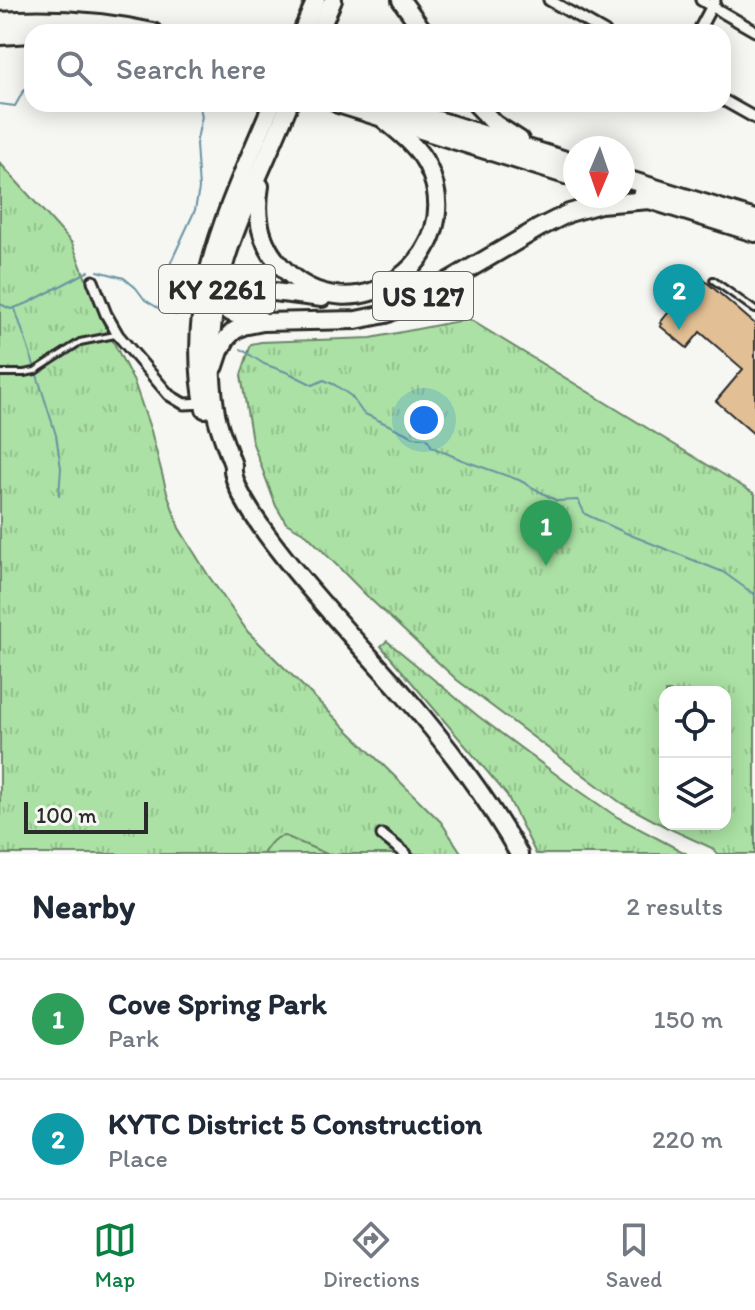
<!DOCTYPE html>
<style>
:root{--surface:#fff;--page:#f6f6f7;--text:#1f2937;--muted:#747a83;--line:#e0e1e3;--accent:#0b8043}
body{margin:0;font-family:Itim,sans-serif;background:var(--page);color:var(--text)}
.controls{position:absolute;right:24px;bottom:24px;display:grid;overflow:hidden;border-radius:16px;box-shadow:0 4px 20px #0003}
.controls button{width:72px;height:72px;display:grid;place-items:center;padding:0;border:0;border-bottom:2px solid var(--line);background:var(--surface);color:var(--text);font:40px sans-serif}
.compass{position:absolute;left:563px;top:136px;width:72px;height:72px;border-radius:50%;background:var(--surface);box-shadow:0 4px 20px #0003;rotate:182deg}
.scale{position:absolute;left:24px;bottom:20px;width:124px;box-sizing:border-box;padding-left:8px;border:4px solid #2b2b2b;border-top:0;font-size:22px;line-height:28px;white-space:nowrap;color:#2b2b2b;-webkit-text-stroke:6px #f6f6f2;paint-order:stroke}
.you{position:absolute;left:424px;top:420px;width:28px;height:28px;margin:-20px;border:6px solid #fff;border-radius:50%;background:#1a73e8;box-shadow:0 0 0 12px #1a73e833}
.badge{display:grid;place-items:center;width:52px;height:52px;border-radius:50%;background:var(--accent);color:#fff;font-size:26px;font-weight:700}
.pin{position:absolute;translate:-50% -66px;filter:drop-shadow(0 2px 4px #0008)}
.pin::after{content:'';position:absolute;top:42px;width:28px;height:24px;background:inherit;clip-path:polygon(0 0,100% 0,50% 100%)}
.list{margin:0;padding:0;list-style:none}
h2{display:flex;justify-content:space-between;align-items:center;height:104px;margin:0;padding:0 32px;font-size:34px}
h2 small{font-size:26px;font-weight:400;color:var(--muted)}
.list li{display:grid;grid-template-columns:52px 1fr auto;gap:24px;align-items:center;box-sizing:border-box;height:120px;padding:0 32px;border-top:2px solid var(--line)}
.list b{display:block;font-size:30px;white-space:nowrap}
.list p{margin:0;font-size:26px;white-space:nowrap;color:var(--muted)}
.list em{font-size:26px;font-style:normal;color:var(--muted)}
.icon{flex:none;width:44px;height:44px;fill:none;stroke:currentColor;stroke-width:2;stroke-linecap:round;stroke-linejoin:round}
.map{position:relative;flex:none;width:755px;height:854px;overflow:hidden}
.search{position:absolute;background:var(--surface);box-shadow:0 4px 20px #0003;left:24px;right:24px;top:24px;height:88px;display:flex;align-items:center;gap:20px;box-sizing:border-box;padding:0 28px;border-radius:24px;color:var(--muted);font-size:30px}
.sheet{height:344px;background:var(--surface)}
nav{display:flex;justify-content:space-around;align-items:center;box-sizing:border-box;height:112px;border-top:2px solid var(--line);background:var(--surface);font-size:22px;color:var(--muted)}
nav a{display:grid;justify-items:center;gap:4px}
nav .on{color:var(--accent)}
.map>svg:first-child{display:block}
.grass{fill:url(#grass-tufts);stroke:#6b8668;stroke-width:2;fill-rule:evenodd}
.garden{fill:#abe1a4;stroke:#6b8668;stroke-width:2}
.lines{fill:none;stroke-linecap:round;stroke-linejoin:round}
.stream{stroke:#6894a2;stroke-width:2}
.building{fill:#e2bf94;stroke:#2b2b2b;stroke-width:2}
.lane-casing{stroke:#2b2b2b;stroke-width:10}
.street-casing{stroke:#2b2b2b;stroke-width:15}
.highway-casing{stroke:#2b2b2b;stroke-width:22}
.lane{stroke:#f6f6f2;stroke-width:4}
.street{stroke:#f6f6f2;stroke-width:9}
.highway{stroke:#f6f6f2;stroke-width:16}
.labels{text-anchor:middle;stroke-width:6;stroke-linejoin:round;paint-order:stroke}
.shield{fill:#f6f6f2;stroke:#686867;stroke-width:2}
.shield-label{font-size:28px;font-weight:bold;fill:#2b2b2b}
</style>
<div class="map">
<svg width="755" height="854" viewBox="0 0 755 854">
<defs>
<pattern id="grass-tufts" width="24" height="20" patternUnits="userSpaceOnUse" patternTransform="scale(2)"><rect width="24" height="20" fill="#abe1a4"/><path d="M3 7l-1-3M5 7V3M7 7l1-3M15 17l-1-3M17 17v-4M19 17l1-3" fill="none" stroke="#93c18d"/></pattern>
</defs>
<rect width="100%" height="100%" fill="#f6f6f2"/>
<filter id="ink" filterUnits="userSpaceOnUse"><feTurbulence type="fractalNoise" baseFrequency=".0125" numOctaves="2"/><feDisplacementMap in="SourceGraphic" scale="16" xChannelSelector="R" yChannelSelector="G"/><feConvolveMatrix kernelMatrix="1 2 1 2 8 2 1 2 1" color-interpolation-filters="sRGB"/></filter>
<g filter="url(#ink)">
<g class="grass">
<path d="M0 163 72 243 101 318 134 382 151 431 166 489 179 528 208 575 248 632 441 822 462 854H0Z"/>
<path d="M469 319 755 494V854H717L712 848 666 827 621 803 457 680 368 597 307 535 286 523 276 506 252 441 241 375 251 344 261 342 371 338ZM725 692V824H665V692Z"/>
<path d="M387 641 478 716 565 781 617 817 687 854H536L507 795 381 646Z"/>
</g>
<path class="garden" d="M285 836 327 854H263C269 845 273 837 285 836Z"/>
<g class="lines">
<g class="stream">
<path d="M0 104 15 106 24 90H32"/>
<path d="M98 271 124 278 136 288 145 300 158 308 176 315"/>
<path d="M0 304 11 309 28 303 89 271"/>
<path d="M15 309 34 365"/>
<path d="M169 312 167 287 171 262 195 210 199 189 196 144 202 116 199 104"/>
<path d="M241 349 264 364 289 373 313 385 324 380 335 385 351 396 363 413 414 437 427 438 432 447 462 460 519 480 557 501 578 500 585 514 628 534 723 572 755 595"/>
<path d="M37 375 56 435 61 468 59 496"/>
</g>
</g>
<path class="building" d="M689 267 755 324V435L716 401 743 369 700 332 687 348 660 326 662 324 660 323 672 308 667 304 680 290 674 285Z"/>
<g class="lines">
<g class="lane-casing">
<g id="lane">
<path d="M713 280 755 310"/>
<path d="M0 373H24L35 371 80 342 115 335"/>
</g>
</g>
<g class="street-casing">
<g id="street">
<path d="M549 0 605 32"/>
<path d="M701 0 755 31"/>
<path d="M698 32 715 0"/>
<path d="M723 100 755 118"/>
<path d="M93 281 106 314 118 335 169 395 184 404 207 403"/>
<path d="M382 835 406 854"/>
</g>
</g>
<g class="highway-casing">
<g id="highway">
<path d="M401 0 424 32"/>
<path d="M0 21C52 17 102 21 153 32"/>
<path d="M302 32 316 0"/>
<path d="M319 32 333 0"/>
<path d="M0 36 32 34"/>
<path d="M289 104C255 190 208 266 211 362 212 381 213 400 217 418 221 434 227 449 233 465 227 509 372 657 405 696 445 742 489 801 519 854"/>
<path d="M338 104 575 178"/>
<path d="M387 104 575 163"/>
<path d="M476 104 495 124 520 140"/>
<path d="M623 178 755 219"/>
<path d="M260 186C255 215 260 244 281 266 352 343 473 256 427 165 417 145 398 132 381 117"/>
<path d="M640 197 755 233"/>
<path d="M210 290 250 289 322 298"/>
<path d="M207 302 234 314 260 319"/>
<path d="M215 366 220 351 227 338 234 331 243 326 263 322 356 320 386 314 416 300 539 228 569 213 600 204 650 200"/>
<path d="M205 409C182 294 229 207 272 104"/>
</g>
</g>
<use href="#lane" class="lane"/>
<use href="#street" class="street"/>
<use href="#highway" class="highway"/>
</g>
</g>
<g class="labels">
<g class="shield">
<rect x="159" y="265" width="116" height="48" rx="6"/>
<rect x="373" y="272" width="100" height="48" rx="6"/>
</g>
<g class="shield-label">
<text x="217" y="299">KY 2261</text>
<text x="423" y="306">US 127</text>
</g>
</g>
</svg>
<div class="controls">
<button><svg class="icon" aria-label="locate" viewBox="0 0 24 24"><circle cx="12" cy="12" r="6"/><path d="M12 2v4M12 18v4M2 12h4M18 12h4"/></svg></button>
<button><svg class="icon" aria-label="layers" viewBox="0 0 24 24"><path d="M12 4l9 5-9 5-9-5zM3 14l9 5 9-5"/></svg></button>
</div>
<svg class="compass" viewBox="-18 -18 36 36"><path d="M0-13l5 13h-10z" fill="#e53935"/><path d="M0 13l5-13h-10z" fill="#747a83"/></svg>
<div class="scale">100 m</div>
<div class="you"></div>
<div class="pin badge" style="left:546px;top:566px;background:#2e9e5b">1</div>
<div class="pin badge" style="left:679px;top:330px;background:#0f9aa8">2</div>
<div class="search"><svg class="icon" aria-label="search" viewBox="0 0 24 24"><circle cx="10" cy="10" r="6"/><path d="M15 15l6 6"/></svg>Search here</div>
</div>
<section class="sheet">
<h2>Nearby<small>2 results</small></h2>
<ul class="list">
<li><span class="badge" style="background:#2e9e5b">1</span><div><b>Cove Spring Park</b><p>Park</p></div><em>150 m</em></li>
<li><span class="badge" style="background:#0f9aa8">2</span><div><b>KYTC District 5 Construction</b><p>Place</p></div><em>220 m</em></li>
</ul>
</section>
<nav>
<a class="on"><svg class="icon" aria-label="map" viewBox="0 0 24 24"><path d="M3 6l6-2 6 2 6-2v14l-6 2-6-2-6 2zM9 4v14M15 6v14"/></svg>Map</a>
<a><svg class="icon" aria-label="directions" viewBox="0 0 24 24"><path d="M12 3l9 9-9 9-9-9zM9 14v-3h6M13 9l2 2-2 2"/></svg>Directions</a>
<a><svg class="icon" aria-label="saved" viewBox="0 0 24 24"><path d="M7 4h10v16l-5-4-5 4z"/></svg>Saved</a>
</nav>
